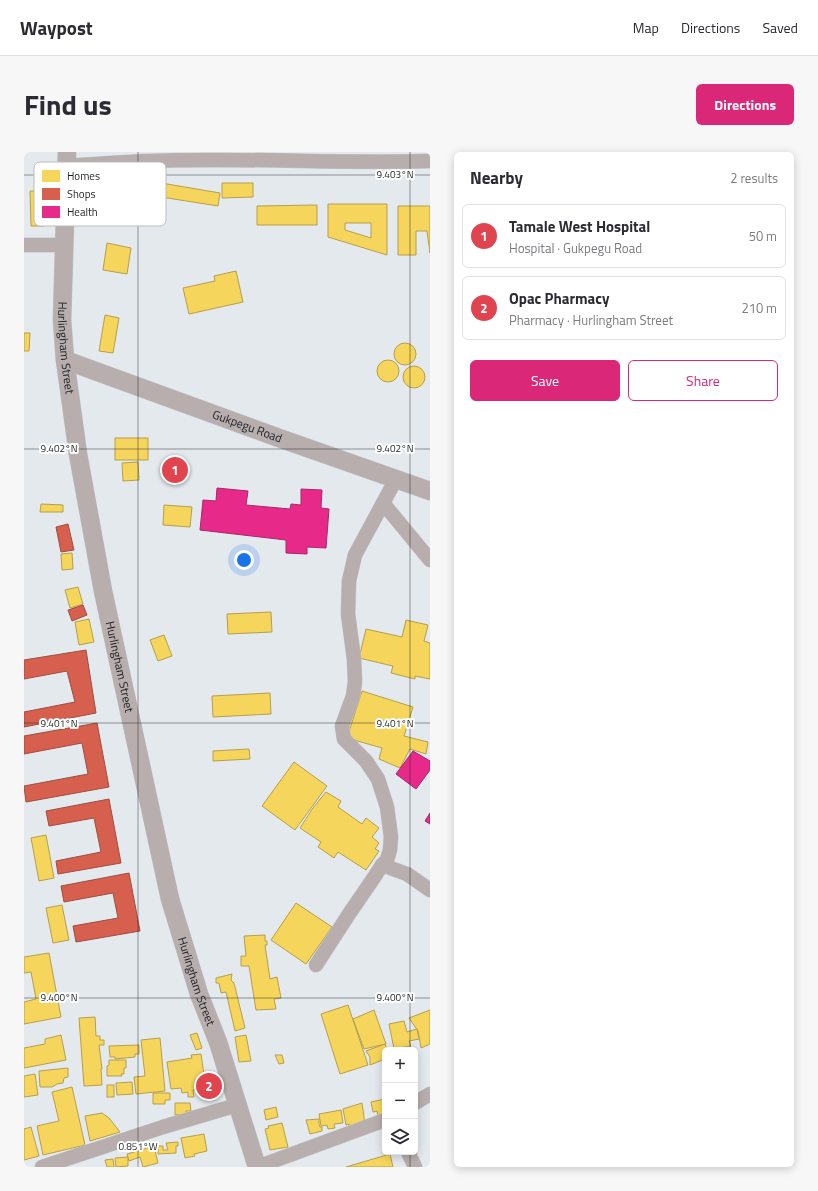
<!DOCTYPE html>
<meta charset="utf-8">
<style>
:root{--surface:#fff;--page:#f7f7f7;--text:#2b2b33;--muted:#7c7c81;--line:#e1e1e2;--accent:#db2777}
body{margin:0;font-family:"Titillium Web",sans-serif;background:var(--page);color:var(--text)}
.controls{position:absolute;right:12px;bottom:12px;display:grid;overflow:hidden;border-radius:6px;box-shadow:0 2px 10px #0003}
.controls button{width:36px;height:36px;display:grid;place-items:center;padding:0;border:0;border-bottom:1px solid var(--line);background:var(--surface);color:var(--text);font:20px sans-serif}
.you{position:absolute;left:220px;top:408px;width:14px;height:14px;margin:-10px;border:3px solid #fff;border-radius:50%;background:#1a73e8;box-shadow:0 0 0 6px #1a73e833}
.badge{display:grid;place-items:center;width:26px;height:26px;border-radius:50%;background:var(--accent);color:#fff;font-size:13px;font-weight:700}
.pin{position:absolute;translate:-50% -50%;border:2px solid #fff;box-shadow:0 1px 4px #0006}
.list{margin:0;padding:0;list-style:none}
h2{display:flex;justify-content:space-between;align-items:center;height:52px;margin:0;padding:0 16px;font-size:17px}
h2 small{font-size:13px;font-weight:400;color:var(--muted)}
.list li{display:grid;grid-template-columns:26px 1fr auto;gap:12px;align-items:center;box-sizing:border-box;height:64px;margin:0 8px 8px;padding:0 8px;border:1px solid var(--line);border-radius:6px}
.list b{display:block;font-size:15px;white-space:nowrap}
.list p{margin:0;font-size:13px;white-space:nowrap;color:var(--muted)}
.list em{font-size:13px;font-style:normal;color:var(--muted)}
.actions{display:flex;gap:8px;padding:12px 16px}
.actions a{flex:1;padding:9px 0;border:1px solid var(--accent);border-radius:6px;text-align:center;font-size:14px;color:var(--accent)}
.actions .main{background:var(--accent);color:#fff}
.icon{flex:none;width:22px;height:22px;fill:none;stroke:currentColor;stroke-width:2;stroke-linecap:round;stroke-linejoin:round}
.map{position:relative;flex:none;width:406px;height:1015px;overflow:hidden;border-radius:6px}
header{display:flex;align-items:center;gap:24px;box-sizing:border-box;height:56px;padding:0 20px;background:var(--surface);border-bottom:1px solid var(--line)}
header strong{font-size:19px}
nav{display:flex;gap:22px;margin-inline-start:auto;font-size:14px}
.intro{display:flex;align-items:center;justify-content:space-between;box-sizing:border-box;height:96px;padding:0 24px}
h1{margin:0;font-size:28px}
.button{padding:10px 18px;border-radius:6px;background:var(--accent);color:#fff;font-size:14px;font-weight:700}
main{display:flex;gap:24px;padding:0 24px}
aside{flex:1;background:var(--surface);border-radius:6px;box-shadow:0 2px 10px #0003}
.map>svg:first-child{display:block}
.homes{fill:#f6d55c;stroke:#b59f4b;fill-rule:evenodd}
.shops{fill:#d6604d;stroke:#9e4d40}
.health{fill:#e7298a;stroke:#aa266b}
.lines{fill:none;stroke-linecap:round;stroke-linejoin:round}
.minor-casing{stroke:#c1c5c9;stroke-width:15}
.tertiary-casing{stroke:#c1c5c9;stroke-width:19}
.minor{stroke:#b7aead;stroke-width:14}
.tertiary{stroke:#b7aead;stroke-width:18}
.ticks{fill:none;stroke:#1d2023;stroke-width:1;stroke-opacity:0.45}
.labels{text-anchor:middle;stroke-width:4;stroke-linejoin:round;paint-order:stroke}
.street-label{font-size:12px;fill:#1d2023;stroke:#fff}
.key{fill:#fff;stroke:#bbbcbd;stroke-width:1}
.key-label{font-size:11px;fill:#1d2023}
.ticks-label{font-size:10px;text-anchor:middle;fill:#1d2023;stroke:#fff;stroke-width:4;stroke-linejoin:round;paint-order:stroke}
</style>
<header>
<strong>Waypost</strong>
<nav><a>Map</a><a>Directions</a><a>Saved</a></nav>
</header>
<div class="intro"><h1>Find us</h1><a class="button">Directions</a></div>
<main>
<div class="map">
<svg width="406" height="1015" viewBox="0 0 406 1015">
<rect width="100%" height="100%" fill="#e4e9ee"/>
<g class="homes">
<path d="M137 31 196 41 194 54 137 45 136 55 123 53 125 38 135 40Z"/>
<path d="M198 31H229V45L198 46Z"/>
<path d="M6 39H19L20 74H7Z"/>
<path d="M304 52H363V103L304 85ZM321 71H347V86L321 78Z"/>
<path d="M293 53V73H233V54Z"/>
<path d="M374 54H406V101L403 79H392V103H374Z"/>
<path d="M83 91 107 96 103 122 79 118Z"/>
<path d="M212 119 219 150 165 162 159 136 191 129 190 124Z"/>
<path d="M81 163 95 166 89 201 75 199Z"/>
<path d="M0 181H6L5 199H0Z"/>
<circle cx="381" cy="202" r="11"/>
<circle cx="364" cy="219" r="11"/>
<circle cx="390" cy="225" r="11"/>
<rect x="91" y="286" width="33" height="22"/>
<path d="M114 310 115 328 99 329 98 311Z"/>
<path d="M17 352 39 353V360H16Z"/>
<path d="M140 353 168 355 166 375 139 373Z"/>
<path d="M48 401 49 417 38 418 37 402Z"/>
<path d="M54 435 59 452 46 456 41 438Z"/>
<path d="M247 460 248 480 204 482 203 462Z"/>
<path d="M65 467 70 490 55 493 51 470Z"/>
<path d="M382 468 404 473 400 489 406 491V527L391 524V527L367 521 369 514 335 506 342 477 378 485Z"/>
<path d="M140 483 148 504 134 509 126 488Z"/>
<path d="M338 539 389 555 380 584 404 590 402 602 386 597 376 616 355 607 358 596 323 586Z"/>
<path d="M246 541 247 562 189 565 188 544Z"/>
<path d="M225 597 226 607 189 609V599Z"/>
<path d="M270 610 303 634 271 678 238 654Z"/>
<path d="M302 640 317 649 314 655 338 672 342 666 355 676 348 685 355 691 351 697 355 699 342 718 314 700 310 706 294 695 297 690 276 676 289 656Z"/>
<path d="M22 683 30 726 15 729 7 686Z"/>
<path d="M272 751 308 775 282 812 247 788Z"/>
<path d="M38 753 45 788 29 791 22 756Z"/>
<path d="M241 783V789H243V793H241L246 827 253 825 257 846 250 847 252 857 232 858 225 814H217V804H222L220 784Z"/>
<path d="M25 801 37 865 0 872V850L12 847 7 820 0 821V805Z"/>
<path d="M208 822 207 828 210 831 221 876 211 879 202 840 197 841 195 831H192V826Z"/>
<path d="M324 853 344 913 316 922 297 862Z"/>
<path d="M350 858 362 892 340 897 329 867Z"/>
<path d="M406 858V892L397 896 394 879 385 866Z"/>
<path d="M71 865 72 884H76V888H80V893H75L78 917H77L78 933 60 934 55 866Z"/>
<path d="M380 869 383 880 393 877 395 887 385 889 387 894 370 897 365 872Z"/>
<path d="M173 881 178 896 172 898 166 883Z"/>
<path d="M37 883 42 908 0 916V896L21 892V887Z"/>
<path d="M222 883 227 909 215 910 211 885Z"/>
<path d="M136 886 141 939 112 942 110 925 121 924 117 888Z"/>
<path d="M361 892 363 898H361V907L346 913V905L342 899Z"/>
<path d="M115 893V902H111V905L91 907V905H86L85 894Z"/>
<path d="M177 902 182 936 169 938 170 945H164V940L158 941 157 936 147 937 143 910 168 906 167 903Z"/>
<path d="M251 903H258L260 911 255 912Z"/>
<path d="M85 908H102V916H100V922H97L98 924H83V914L85 913Z"/>
<path d="M44 916V925L40 926 39 931 33 932 28 935H16L15 919Z"/>
<path d="M11 922 14 943 0 945V924Z"/>
<path d="M108 930 109 942 93 943 92 931Z"/>
<rect x="83" y="933" width="7" height="12"/>
<path d="M48 935 61 993 19 1003 13 974 35 969 28 940Z"/>
<path d="M129 941H146V948H141V952H129Z"/>
<path d="M361 947V963L354 965 353 959 349 960 347 950Z"/>
<path d="M151 951H166L167 959H162V962L151 963Z"/>
<path d="M338 951 341 972 325 977V972L322 973 319 957Z"/>
<path d="M252 955 254 965 242 968 240 958Z"/>
<path d="M317 958 319 971 310 972 311 976 304 977 303 973 297 974 295 962Z"/>
<path d="M78 961 85 966 96 980 66 989 61 964Z"/>
<path d="M295 967V972L296 975H298V979L286 982 282 968Z"/>
<path d="M258 971 264 995 246 998 241 977 245 976 244 974Z"/>
<path d="M7 975 15 1004 0 1008V977Z"/>
<path d="M180 982 183 999 170 1002 171 1004 161 1006 157 986Z"/>
<path d="M154 990V994H152V1001L134 1002V994H139V998H144L142 991Z"/>
<path d="M130 994 134 1011 119 1015 116 1005 105 1009 103 1002Z"/>
<path d="M366 1002 369 1015H322Z"/>
<path d="M104 1005V1014L92 1015 91 1006Z"/>
<path d="M89 1007 90 1015H83L81 1008Z"/>
</g>
<g class="shops">
<path d="M44 372 50 398 37 400 32 375Z"/>
<path d="M59 453 63 463 48 469 44 458Z"/>
<path d="M62 498 72 561 0 575V560L51 550 43 519 0 527V508Z"/>
<path d="M73 571 85 635 2 650 0 634 64 622 58 591 0 602V584Z"/>
<path d="M85 647 97 711 34 722 32 709 77 700 70 666 25 674 22 659Z"/>
<path d="M105 721 116 779 52 790 49 774 94 766 89 741 40 750 37 734Z"/>
</g>
<g class="health">
<path d="M193 336 224 339 222 353 266 357 267 352 277 353V337L298 338 297 356 305 357 302 396 283 395V402L262 401V388L176 378 179 348 192 349Z"/>
<path d="M389 599 406 609V618L392 637 372 622Z"/>
<path d="M406 661V672L401 669Z"/>
</g>
<g class="lines">
<g class="minor-casing">
<g id="minor">
<path d="M43 14C70 12 97 10 124 9 218 5 312 12 406 9"/>
<path d="M0 93H40"/>
<path d="M359 351 406 408"/>
<path d="M358 713 383 722 406 738"/>
<path d="M292 813 325 762 351 724 358 713 363 708 366 698 367 685 363 655 354 627 342 609 320 587 318 574 329 544 331 530 330 507 324 462 325 429 331 403 372 327"/>
<path d="M391 951 406 942"/>
<path d="M384 1000 391 1015"/>
<path d="M18 1015 139 975 213 953"/>
<path d="M233 1015 361 968"/>
</g>
</g>
<g class="tertiary-casing">
<g id="tertiary">
<path id="s1" d="M43 0 38 168 41 208 54 302 79 439 146 747 175 842 194 890 233 1015"/>
<path id="s2" d="M41 208 255 286 406 339"/>
</g>
</g>
<use href="#minor" class="minor"/>
<use href="#tertiary" class="tertiary"/>
</g>
<path class="ticks" d="M114 0V1015M386 0V898M0 23H406M0 297H406M0 571H406M0 846H406M386 1000V1015"/>
<g class="labels">
<g class="street-label">
<text dy="4" stroke="none"><textPath href="#s1" startOffset="196">Hurlingham Street</textPath></text>
<text dy="4" stroke="none"><textPath href="#s2" startOffset="194">Gukpegu Road</textPath></text>
<text dy="4" stroke="none"><textPath href="#s1" startOffset="520">Hurlingham Street</textPath></text>
<text dy="4" stroke="none"><textPath href="#s1" startOffset="844">Hurlingham Street</textPath></text>
</g>
</g>
<rect x="10" y="10" width="132" height="64" rx="6" class="key"/>
<rect x="18" y="18" width="18" height="12" fill="#f6d55c"/>
<rect x="18" y="36" width="18" height="12" fill="#d6604d"/>
<rect x="18" y="54" width="18" height="12" fill="#e7298a"/>
<g class="key-label">
<text x="43" y="28">Homes</text>
<text x="43" y="46">Shops</text>
<text x="43" y="64">Health</text>
</g>
<g class="ticks-label">
<text x="371" y="26">9.403°N</text>
<text x="35" y="300">9.402°N</text>
<text x="371" y="300">9.402°N</text>
<text x="35" y="575">9.401°N</text>
<text x="371" y="575">9.401°N</text>
<text x="35" y="849">9.400°N</text>
<text x="371" y="849">9.400°N</text>
<text x="114" y="998">0.851°W</text>
</g>
</svg>
<div class="controls">
<button>+</button>
<button>−</button>
<button><svg class="icon" aria-label="layers" viewBox="0 0 24 24"><path d="M12 4l9 5-9 5-9-5zM3 14l9 5 9-5"/></svg></button>
</div>
<div class="you"></div>
<div class="pin badge" style="left:151px;top:318px;background:#e0444e">1</div>
<div class="pin badge" style="left:185px;top:934px;background:#e0444e">2</div>
</div>
<aside>
<h2>Nearby<small>2 results</small></h2>
<ul class="list">
<li><span class="badge" style="background:#e0444e">1</span><div><b>Tamale West Hospital</b><p>Hospital · Gukpegu Road</p></div><em>50 m</em></li>
<li><span class="badge" style="background:#e0444e">2</span><div><b>Opac Pharmacy</b><p>Pharmacy · Hurlingham Street</p></div><em>210 m</em></li>
</ul>
<div class="actions"><a class="main">Save</a><a>Share</a></div>
</aside>
</main>
